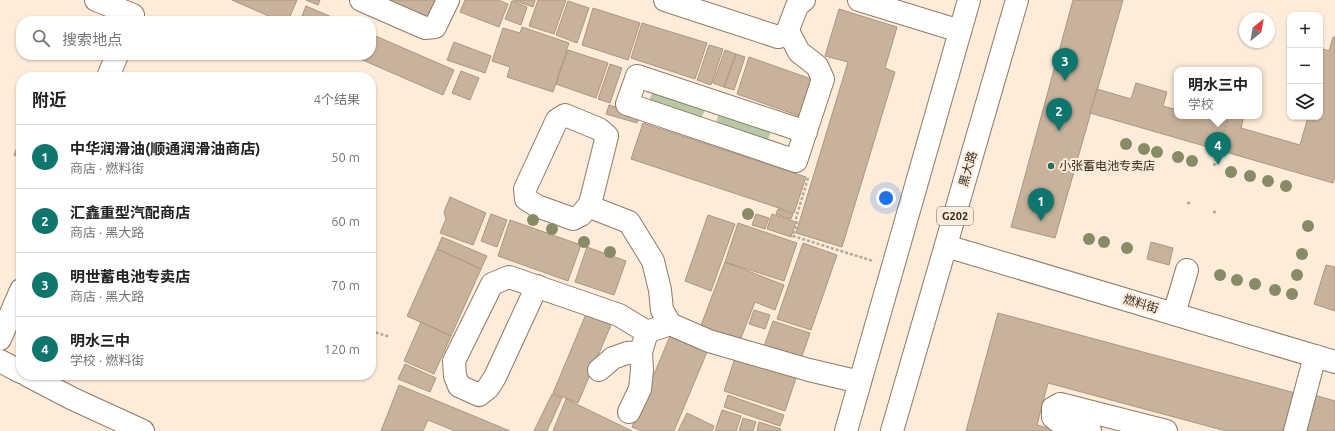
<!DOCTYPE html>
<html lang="zh">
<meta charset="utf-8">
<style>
:root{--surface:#fff;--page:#f6f6f6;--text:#222;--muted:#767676;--line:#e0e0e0;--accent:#0f766e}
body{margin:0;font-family:Ubuntu,"Noto Sans SC",sans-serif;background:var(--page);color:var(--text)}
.controls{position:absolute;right:12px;top:12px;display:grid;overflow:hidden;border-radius:8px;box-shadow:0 1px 3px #0004}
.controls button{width:36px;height:36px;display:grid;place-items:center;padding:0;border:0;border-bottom:1px solid var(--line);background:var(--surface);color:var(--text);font:20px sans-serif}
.compass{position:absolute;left:1239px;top:12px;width:36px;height:36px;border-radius:50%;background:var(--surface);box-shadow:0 1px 3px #0004;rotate:31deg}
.you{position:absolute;left:886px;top:198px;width:14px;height:14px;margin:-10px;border:3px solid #fff;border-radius:50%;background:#1a73e8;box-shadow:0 0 0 6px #1a73e833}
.badge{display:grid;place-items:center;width:26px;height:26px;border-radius:50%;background:var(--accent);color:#fff;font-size:13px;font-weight:700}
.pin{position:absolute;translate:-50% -33px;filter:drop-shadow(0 1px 2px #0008)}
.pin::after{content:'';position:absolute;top:21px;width:14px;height:12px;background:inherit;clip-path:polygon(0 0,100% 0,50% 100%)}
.popup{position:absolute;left:1174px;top:67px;width:88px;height:52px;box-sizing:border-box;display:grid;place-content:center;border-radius:8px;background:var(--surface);filter:drop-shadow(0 1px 3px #0005);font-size:13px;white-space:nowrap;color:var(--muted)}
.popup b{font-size:15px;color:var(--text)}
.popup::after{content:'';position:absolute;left:50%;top:100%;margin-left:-8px;border:8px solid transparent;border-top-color:var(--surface)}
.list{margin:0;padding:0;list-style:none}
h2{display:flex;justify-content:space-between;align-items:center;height:52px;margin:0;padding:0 16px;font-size:17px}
h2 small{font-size:13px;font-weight:400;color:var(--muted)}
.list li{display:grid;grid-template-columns:26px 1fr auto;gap:12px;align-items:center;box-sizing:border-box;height:64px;padding:0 16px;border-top:1px solid var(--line)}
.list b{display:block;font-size:15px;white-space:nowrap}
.list p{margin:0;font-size:13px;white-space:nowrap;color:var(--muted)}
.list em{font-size:13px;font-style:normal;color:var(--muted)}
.icon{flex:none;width:22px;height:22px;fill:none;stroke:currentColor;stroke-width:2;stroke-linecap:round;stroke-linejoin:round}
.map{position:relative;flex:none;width:1335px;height:431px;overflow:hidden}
.search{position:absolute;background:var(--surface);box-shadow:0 1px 3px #0004;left:16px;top:16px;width:360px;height:44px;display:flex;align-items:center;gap:10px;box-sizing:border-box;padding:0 14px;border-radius:16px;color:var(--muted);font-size:15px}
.panel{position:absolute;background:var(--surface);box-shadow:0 1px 3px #0004;left:16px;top:72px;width:360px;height:308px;border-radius:16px}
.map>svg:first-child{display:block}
.green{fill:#b7c8a7}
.building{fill:#c8b29c;stroke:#ab9680}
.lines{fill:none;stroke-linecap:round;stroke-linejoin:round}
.minor-casing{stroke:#8d7a64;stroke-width:24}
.highway-casing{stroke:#8d7a64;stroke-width:24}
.path{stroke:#b6a898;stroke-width:2.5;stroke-dasharray:3 2;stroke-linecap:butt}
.minor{stroke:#fff;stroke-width:22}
.highway{stroke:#fff;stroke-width:22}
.tree{fill:#878b66}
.poi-dot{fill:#2a6c5d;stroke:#fdecd9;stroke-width:1.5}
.labels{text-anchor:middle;stroke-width:4;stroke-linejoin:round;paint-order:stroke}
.shield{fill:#fdecd9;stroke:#706559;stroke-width:1}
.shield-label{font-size:11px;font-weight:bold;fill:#332b22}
.poi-label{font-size:12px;fill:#332b22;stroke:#fdecd9;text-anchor:start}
.street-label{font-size:12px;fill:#332b22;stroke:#fdecd9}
</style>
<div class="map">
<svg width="1335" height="431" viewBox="0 0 1335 431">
<rect width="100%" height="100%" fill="#fdecd9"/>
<g class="green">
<path d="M653 91 705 109 701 120 649 101Z"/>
<path d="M719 113 771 131 767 142 716 123Z"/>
</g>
<g class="building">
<path d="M232 0H297L288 21H280Z"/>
<path d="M306 0H320L318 5Z"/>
<path d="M375 0H437L429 22Z"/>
<path d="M465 0H498L508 4 499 27 460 12Z"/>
<path d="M513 0H535L533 7Z"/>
<path d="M538 0H566L554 34 529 26Z"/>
<path d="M1073 0H1123L1055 238 1011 227Z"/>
<path d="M512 1 527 7 521 25 505 19Z"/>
<path d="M568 1 589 8 577 43 556 35Z"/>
<path d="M306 6 341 21H300Z"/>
<path d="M593 8 640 23 628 60 582 45Z"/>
<path d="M839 9 897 27 885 68 895 72 842 247 796 233 848 62 825 56Z"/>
<path d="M642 23 707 43 695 79 631 58Z"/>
<path d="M522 27 569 43 553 92 507 77 510 67 492 61 503 28 520 33Z"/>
<path d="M371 34 454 70 443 95 351 55H371Z"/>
<path d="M1333 37H1335V175L1333 183 1090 113 1097 89 1131 99 1136 83 1167 92 1163 106 1177 110V116H1197L1217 122 1219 116H1244L1241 128 1300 145 1308 117H1320V48L1329 51Z"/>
<path d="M454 42 491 56 485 73 447 60Z"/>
<path d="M709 45 723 49 711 85 697 80Z"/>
<path d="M568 50 608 63 596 98 556 84Z"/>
<path d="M725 50 736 54 724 87 713 83Z"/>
<path d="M736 54 745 57 734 90 724 87Z"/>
<path d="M749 57 814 80 802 117 737 94Z"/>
<path d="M610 64 622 68 610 103 598 99Z"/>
<path d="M461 71 479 78 470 100 452 93Z"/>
<path d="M609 105 639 114 637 123 606 114Z"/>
<path d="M643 123 806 177 794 213 631 159Z"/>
<path d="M20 140 21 141V158L14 155Z"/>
<path d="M450 197 486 213 473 245 440 233 446 219 444 212Z"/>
<path d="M778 209 793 214 791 219 776 214Z"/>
<path d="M491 214 507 220 497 247 481 241Z"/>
<path d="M756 214 769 218 765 229 752 225Z"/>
<path d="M772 214 796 222 791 237 767 229Z"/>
<path d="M708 215 735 224 711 291 685 281Z"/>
<path d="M510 220 581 245 568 281 498 256Z"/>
<path d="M738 223 797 243 784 281 725 262Z"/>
<path d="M442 237 487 256 481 269 437 249Z"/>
<path d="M1151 242 1173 248 1169 265 1147 259Z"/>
<path d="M803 243 837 255 811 330 777 319Z"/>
<path d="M587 247 626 261 614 295 575 282Z"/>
<path d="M437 249 481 269 451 336 407 316Z"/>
<path d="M725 262 784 285 775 310 755 302 739 343 700 328Z"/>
<path d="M1326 265 1335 267V311L1314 304Z"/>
<path d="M754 310 770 315 765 329 749 324Z"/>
<path d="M998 313 1299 394 1289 431H1226L1048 383 1037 425 1059 431H966Z"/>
<path d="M586 314 611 325 578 403 553 393Z"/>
<path d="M773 321 810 333 800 362 763 349Z"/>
<path d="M421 322 451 336 434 374 404 361Z"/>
<path d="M670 336 707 352 674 431H641L632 427Z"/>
<path d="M736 355 797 375 785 411 724 391Z"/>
<path d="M405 364 436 378 430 392 398 379Z"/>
<path d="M399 385 510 431H455L428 420 423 431H381Z"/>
<path d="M552 394 562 398 547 431H534Z"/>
<path d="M1311 394 1335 401V431H1301Z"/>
<path d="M728 395 784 415 780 426 724 407Z"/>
<path d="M566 399 632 431H553Z"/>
<path d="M722 410 741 416 736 431H715Z"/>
<path d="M687 413 714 426 712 431H678Z"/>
<path d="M743 418 756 422 753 431H739Z"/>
<path d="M759 422 781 429 780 431H757Z"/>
</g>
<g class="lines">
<g class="minor-casing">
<g id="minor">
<path d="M96 0 133 15"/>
<path d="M361 0 425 28 435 27 448 0"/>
<path d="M665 0 778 37 786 35 797 6 804 0"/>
<path d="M859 0 960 31"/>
<path d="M788 31 799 52 817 66 823 79 796 161 627 104 637 76 806 132"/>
<path d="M108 77 117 55"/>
<path d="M590 204 581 215 573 219 537 206 526 199 525 189 557 120 565 115 599 129 607 136 590 204 598 210 629 222 653 261 660 290 662 310 670 324 709 341 809 370 860 382"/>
<path d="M946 246 1335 362"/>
<path d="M537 286 495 377 488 388 479 395 459 386 455 376 454 361 492 284 509 277 619 315 647 332 670 324"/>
<path d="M1174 314 1187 270"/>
<path d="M0 339 21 290"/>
<path d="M0 361 21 372"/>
<path d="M599 370 613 358 627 353 641 352"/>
<path d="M27 375 73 399 143 431"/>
<path d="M629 412 640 389 642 370 641 352 647 332"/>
<path d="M1090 431 1062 424 1053 417V408L1060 404 1166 431"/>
<path d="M1295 431 1315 356"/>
</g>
</g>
<g class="highway-casing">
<g id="highway">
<path d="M846 431 969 0"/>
<path d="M892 431 1017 0"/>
</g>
</g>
<g class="path">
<path d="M1214 166 1229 116"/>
<path d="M808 178 796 218C798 224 795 230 793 236L873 261"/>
<path d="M1187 203H1190"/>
<path d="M1213 212H1217"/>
<path d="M371 331 390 337"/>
</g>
<use href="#minor" class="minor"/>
<use href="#highway" class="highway"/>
</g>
<g class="tree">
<circle cx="1126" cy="144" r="6"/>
<circle cx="1144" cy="149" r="6"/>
<circle cx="1157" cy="152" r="6"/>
<circle cx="1178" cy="157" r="6"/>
<circle cx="1192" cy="161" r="6"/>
<circle cx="1231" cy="172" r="6"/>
<circle cx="1250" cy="176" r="6"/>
<circle cx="1268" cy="181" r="6"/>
<circle cx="1286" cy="186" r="6"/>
<circle cx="748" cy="214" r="6"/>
<circle cx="533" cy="220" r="6"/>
<circle cx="1308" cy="226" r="6"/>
<circle cx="552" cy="229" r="6"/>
<circle cx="1089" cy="239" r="6"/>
<circle cx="584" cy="242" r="6"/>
<circle cx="1104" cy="242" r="6"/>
<circle cx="1127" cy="248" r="6"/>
<circle cx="610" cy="252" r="6"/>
<circle cx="1302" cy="254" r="6"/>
<circle cx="1220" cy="275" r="6"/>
<circle cx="1297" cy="275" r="6"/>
<circle cx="1237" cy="280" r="6"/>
<circle cx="1255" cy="284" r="6"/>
<circle cx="1275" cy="290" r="6"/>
<circle cx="1292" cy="294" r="6"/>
</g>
<circle class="poi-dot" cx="1051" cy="166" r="4"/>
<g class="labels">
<rect class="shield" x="937" y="207" width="36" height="18" rx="3"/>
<g class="shield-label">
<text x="955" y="220">G202</text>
</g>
<g class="poi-label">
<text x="1059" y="170">小张蓄电池专卖店</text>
</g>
<g class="street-label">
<text transform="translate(968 169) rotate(-74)" y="4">黑大路</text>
<text transform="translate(1141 304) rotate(17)" y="4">燃料街</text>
</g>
</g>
</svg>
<div class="controls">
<button>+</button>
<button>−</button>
<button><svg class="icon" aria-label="layers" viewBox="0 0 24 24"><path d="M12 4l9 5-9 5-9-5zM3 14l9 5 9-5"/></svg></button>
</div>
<svg class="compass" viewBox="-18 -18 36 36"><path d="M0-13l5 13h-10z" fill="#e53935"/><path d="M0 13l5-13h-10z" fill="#767676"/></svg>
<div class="you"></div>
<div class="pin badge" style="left:1041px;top:221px">1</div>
<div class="pin badge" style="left:1059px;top:131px">2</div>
<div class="pin badge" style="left:1065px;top:81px">3</div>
<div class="pin badge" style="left:1218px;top:165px">4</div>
<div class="popup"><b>明水三中</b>学校</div>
<div class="search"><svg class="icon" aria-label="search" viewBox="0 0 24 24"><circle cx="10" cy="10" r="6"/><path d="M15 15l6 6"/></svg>搜索地点</div>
<section class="panel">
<h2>附近<small>4个结果</small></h2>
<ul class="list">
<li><span class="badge">1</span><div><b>中华润滑油(顺通润滑油商店)</b><p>商店 · 燃料街</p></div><em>50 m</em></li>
<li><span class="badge">2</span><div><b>汇鑫重型汽配商店</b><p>商店 · 黑大路</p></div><em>60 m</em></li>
<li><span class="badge">3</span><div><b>明世蓄电池专卖店</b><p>商店 · 黑大路</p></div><em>70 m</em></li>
<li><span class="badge">4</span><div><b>明水三中</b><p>学校 · 燃料街</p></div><em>120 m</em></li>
</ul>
</section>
</div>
